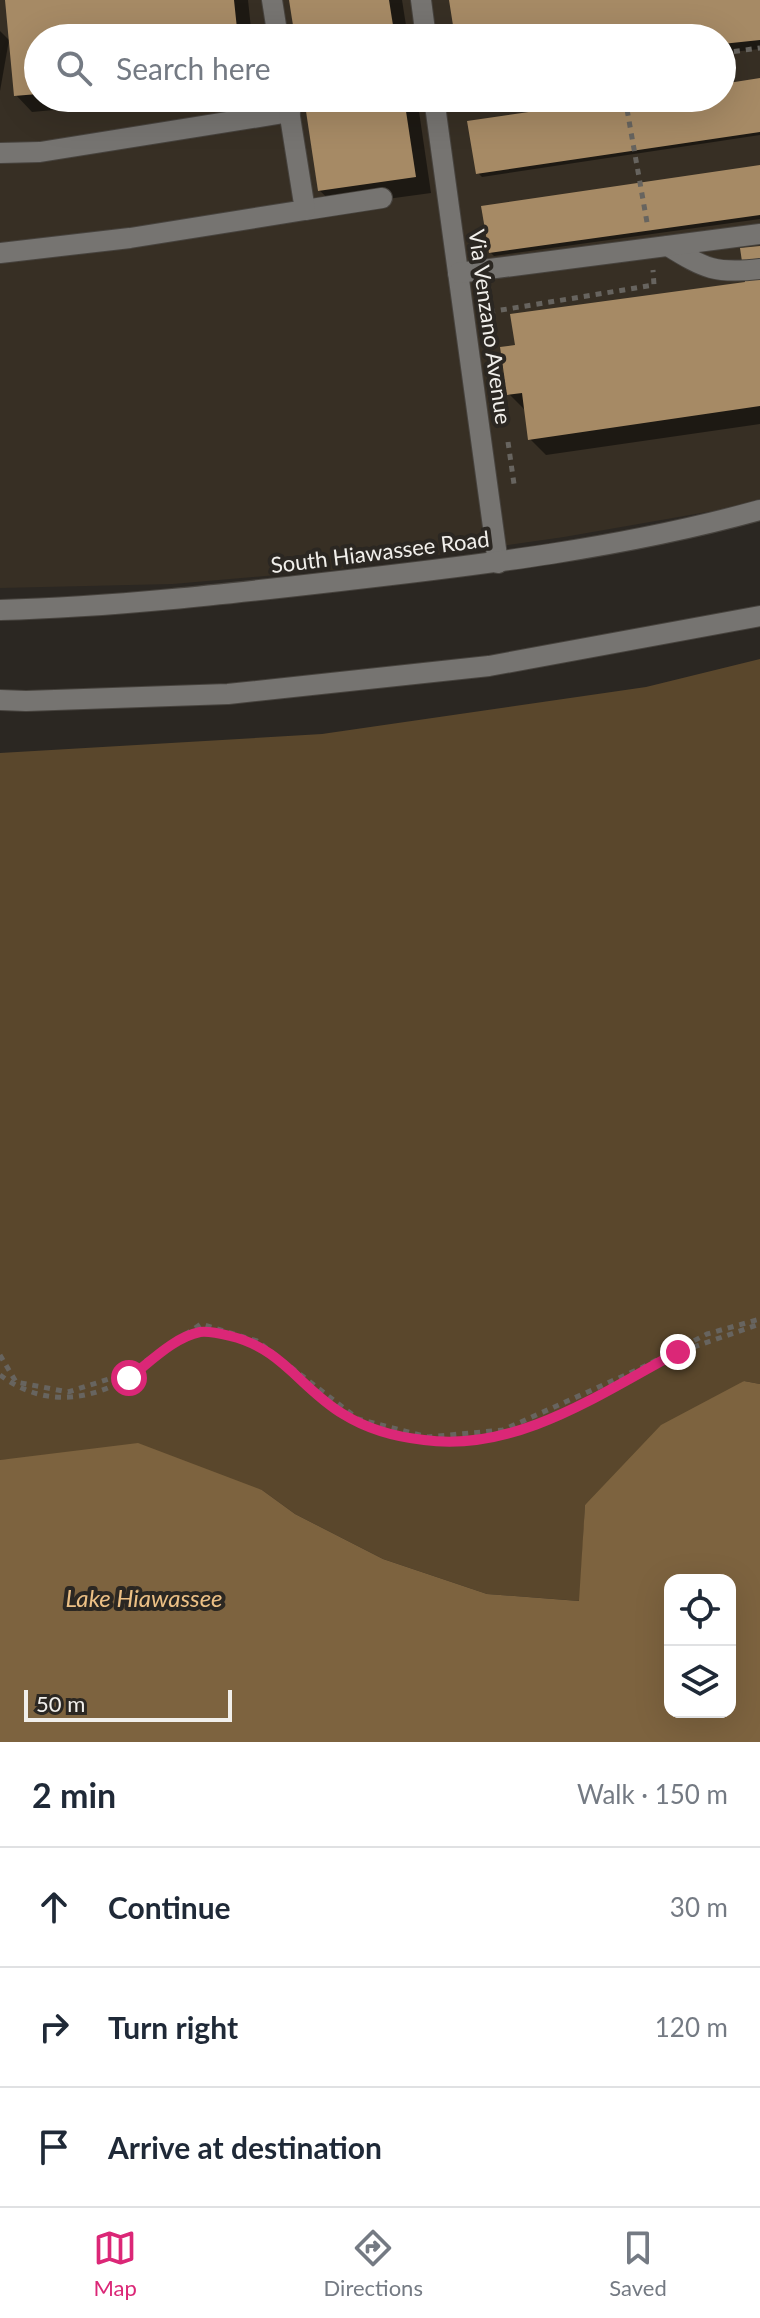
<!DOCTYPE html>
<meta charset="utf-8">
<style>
:root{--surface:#fff;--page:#f6f6f7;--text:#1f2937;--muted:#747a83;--line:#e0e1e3;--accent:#db2777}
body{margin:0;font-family:Lato,sans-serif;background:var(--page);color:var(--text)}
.controls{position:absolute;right:24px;bottom:24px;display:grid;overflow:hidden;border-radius:16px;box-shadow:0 8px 32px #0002}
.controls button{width:72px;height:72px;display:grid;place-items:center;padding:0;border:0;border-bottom:2px solid var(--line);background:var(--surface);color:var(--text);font:40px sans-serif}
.scale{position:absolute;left:24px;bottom:20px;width:208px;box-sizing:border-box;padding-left:8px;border:4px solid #f1efeb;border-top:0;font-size:22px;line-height:28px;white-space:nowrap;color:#f1efeb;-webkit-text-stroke:6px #2b2722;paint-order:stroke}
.stop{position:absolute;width:24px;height:24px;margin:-18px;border:6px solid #db2777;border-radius:50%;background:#fff}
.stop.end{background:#db2777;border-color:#fff;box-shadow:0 2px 8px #0008}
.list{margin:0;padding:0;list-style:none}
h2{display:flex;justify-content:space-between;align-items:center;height:104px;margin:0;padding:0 32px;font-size:34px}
h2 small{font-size:26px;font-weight:400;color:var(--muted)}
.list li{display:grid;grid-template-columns:52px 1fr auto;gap:24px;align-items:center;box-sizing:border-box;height:120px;padding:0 32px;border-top:2px solid var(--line)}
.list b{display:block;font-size:30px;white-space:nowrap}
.list em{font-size:26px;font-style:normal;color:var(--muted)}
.icon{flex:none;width:44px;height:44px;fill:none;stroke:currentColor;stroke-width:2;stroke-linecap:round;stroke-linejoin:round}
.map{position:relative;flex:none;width:760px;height:1742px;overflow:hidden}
.search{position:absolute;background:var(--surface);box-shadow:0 8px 32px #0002;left:24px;right:24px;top:24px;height:88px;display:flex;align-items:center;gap:20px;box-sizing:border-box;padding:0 28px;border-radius:44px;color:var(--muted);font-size:30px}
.sheet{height:464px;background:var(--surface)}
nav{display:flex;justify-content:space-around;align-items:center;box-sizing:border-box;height:112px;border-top:2px solid var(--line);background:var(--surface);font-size:22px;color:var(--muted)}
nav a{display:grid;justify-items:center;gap:4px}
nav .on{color:var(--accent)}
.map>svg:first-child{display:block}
.built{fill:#372f24;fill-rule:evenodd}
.green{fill:#5a472c}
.water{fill:#7d633f;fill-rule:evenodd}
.shadow{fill:#0007}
.building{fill:#a68a65}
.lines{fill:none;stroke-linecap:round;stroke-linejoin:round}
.minor-casing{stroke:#47433e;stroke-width:22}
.path{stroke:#67645f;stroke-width:5;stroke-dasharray:6 6;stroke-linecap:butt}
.minor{stroke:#767471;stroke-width:20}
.route{stroke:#db2777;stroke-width:10}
.labels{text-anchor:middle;stroke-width:8;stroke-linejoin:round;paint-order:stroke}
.street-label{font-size:22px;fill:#f1efeb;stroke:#2b2722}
.water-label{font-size:24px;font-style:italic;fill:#ecc085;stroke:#2b2722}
</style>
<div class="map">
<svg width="760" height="1742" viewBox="0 0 760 1742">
<rect width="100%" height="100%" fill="#2b2722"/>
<path class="built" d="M0 0H760V499L730 508 564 537 333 570 173 584 0 588ZM38 38H722V98H38Z"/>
<path class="green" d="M760 659V1384L744 1381 585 1505 580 1601 487 1594 383 1559 295 1514 262 1490 28 1459 0 1460V753L322 734 646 687Z"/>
<path class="water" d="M744 1381 760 1384V1742H0V1460L138 1443 262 1490 295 1514 383 1559 487 1594 579 1601 585 1505 661 1425ZM670 1580H730V1712H670Z"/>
<g class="shadow">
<path d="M17 0H248L252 38H38V98H185L32 112 16 95Z"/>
<path d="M291 0H402L408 38H297Z"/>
<path d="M451 0H760V49L722 53V38H457Z"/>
<path d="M0 31 9 40 0 91Z"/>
<path d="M760 80V135L482 177 478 173 639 98H722V86Z"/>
<path d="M306 98H417L431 193 336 206 319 190Z"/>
<path d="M760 167V219L494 256 490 252Z"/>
<path d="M760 248V424L546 455 530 439 526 411 509 394 750 284Z"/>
</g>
<g class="building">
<path d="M5 0H234L238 38H38V94L14 96Z"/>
<path d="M289 0H389L395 38H295Z"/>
<path d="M449 0H760V40L722 44V38H455Z"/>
<path d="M760 78V132L476 174 467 121 625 98H722V84Z"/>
<path d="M304 98H404L416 177 318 191Z"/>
<path d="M760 165V215L489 253 481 206Z"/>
<path d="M760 246V406L528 440 522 393 507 395 500 347 515 345 510 314 745 282 740 248Z"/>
</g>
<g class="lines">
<g class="minor-casing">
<g id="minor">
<path d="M272 0 278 38"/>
<path d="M421 0 426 38"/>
<path d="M434 98 498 563"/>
<path d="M0 153 40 152 290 112"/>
<path d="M305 210 382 198"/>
<path d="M668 246C705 269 716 274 760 269"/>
<path d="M0 253 130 238 305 210 287 98"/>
<path d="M458 273 760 234"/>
<path d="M0 610C113 607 227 594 340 581 481 565 623 548 760 510"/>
<path d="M0 700 26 701 228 694 489 666 760 616"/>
</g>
</g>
<g class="path">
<path d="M722 53 760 48"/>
<path d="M625 98 648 228"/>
<path d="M489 312 654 285 653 270"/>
<path d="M508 442 514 484"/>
<path d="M183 1339 200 1332 227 1335"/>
<path d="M682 1351 760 1324"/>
<path d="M0 1355 16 1382 68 1392 128 1373 201 1324 257 1341 358 1419 428 1437 503 1430 641 1368 707 1334 760 1319"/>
<path d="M295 1371C397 1486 527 1439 641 1372"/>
<path d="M0 1375C48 1411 100 1400 146 1366"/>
</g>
<use href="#minor" class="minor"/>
</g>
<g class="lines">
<path class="route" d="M129 1378C149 1363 174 1337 200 1332 208 1331 222 1334 230 1336 282 1348 301 1389 343 1414 367 1429 396 1437 424 1440 516 1453 601 1393 678 1352"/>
</g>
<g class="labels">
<g class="street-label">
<text transform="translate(490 327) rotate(82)" y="8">Via Venzano Avenue</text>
<text transform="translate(380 552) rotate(-7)" y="8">South Hiawassee Road</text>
</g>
<g class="water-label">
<text x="144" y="1607">Lake Hiawassee</text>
</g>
</g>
</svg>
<div class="controls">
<button><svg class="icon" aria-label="locate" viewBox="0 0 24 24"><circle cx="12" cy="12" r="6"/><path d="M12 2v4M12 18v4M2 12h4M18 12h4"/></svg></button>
<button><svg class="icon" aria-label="layers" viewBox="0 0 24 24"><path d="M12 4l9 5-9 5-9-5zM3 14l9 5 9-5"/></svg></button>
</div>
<div class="scale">50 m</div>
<div class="stop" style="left:129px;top:1378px"></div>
<div class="stop end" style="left:678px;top:1352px"></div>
<div class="search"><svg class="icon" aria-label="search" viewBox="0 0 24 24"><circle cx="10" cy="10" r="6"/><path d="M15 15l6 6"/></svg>Search here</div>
</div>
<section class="sheet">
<h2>2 min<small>Walk · 150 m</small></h2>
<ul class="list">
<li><svg class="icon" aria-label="ahead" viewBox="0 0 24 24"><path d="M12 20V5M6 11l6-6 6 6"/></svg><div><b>Continue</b></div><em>30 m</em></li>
<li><svg class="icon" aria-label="right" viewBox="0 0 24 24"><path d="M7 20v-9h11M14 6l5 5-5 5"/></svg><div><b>Turn right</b></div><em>120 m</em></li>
<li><svg class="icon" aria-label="arrive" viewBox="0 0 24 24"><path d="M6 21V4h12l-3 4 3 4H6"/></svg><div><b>Arrive at destination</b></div></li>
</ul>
</section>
<nav>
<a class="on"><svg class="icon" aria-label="map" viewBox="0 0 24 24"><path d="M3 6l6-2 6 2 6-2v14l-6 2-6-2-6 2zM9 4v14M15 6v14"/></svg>Map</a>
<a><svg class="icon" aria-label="directions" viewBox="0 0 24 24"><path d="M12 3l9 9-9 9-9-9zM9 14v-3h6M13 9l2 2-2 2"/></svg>Directions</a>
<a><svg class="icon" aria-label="saved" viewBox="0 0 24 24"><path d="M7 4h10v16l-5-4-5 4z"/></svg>Saved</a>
</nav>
